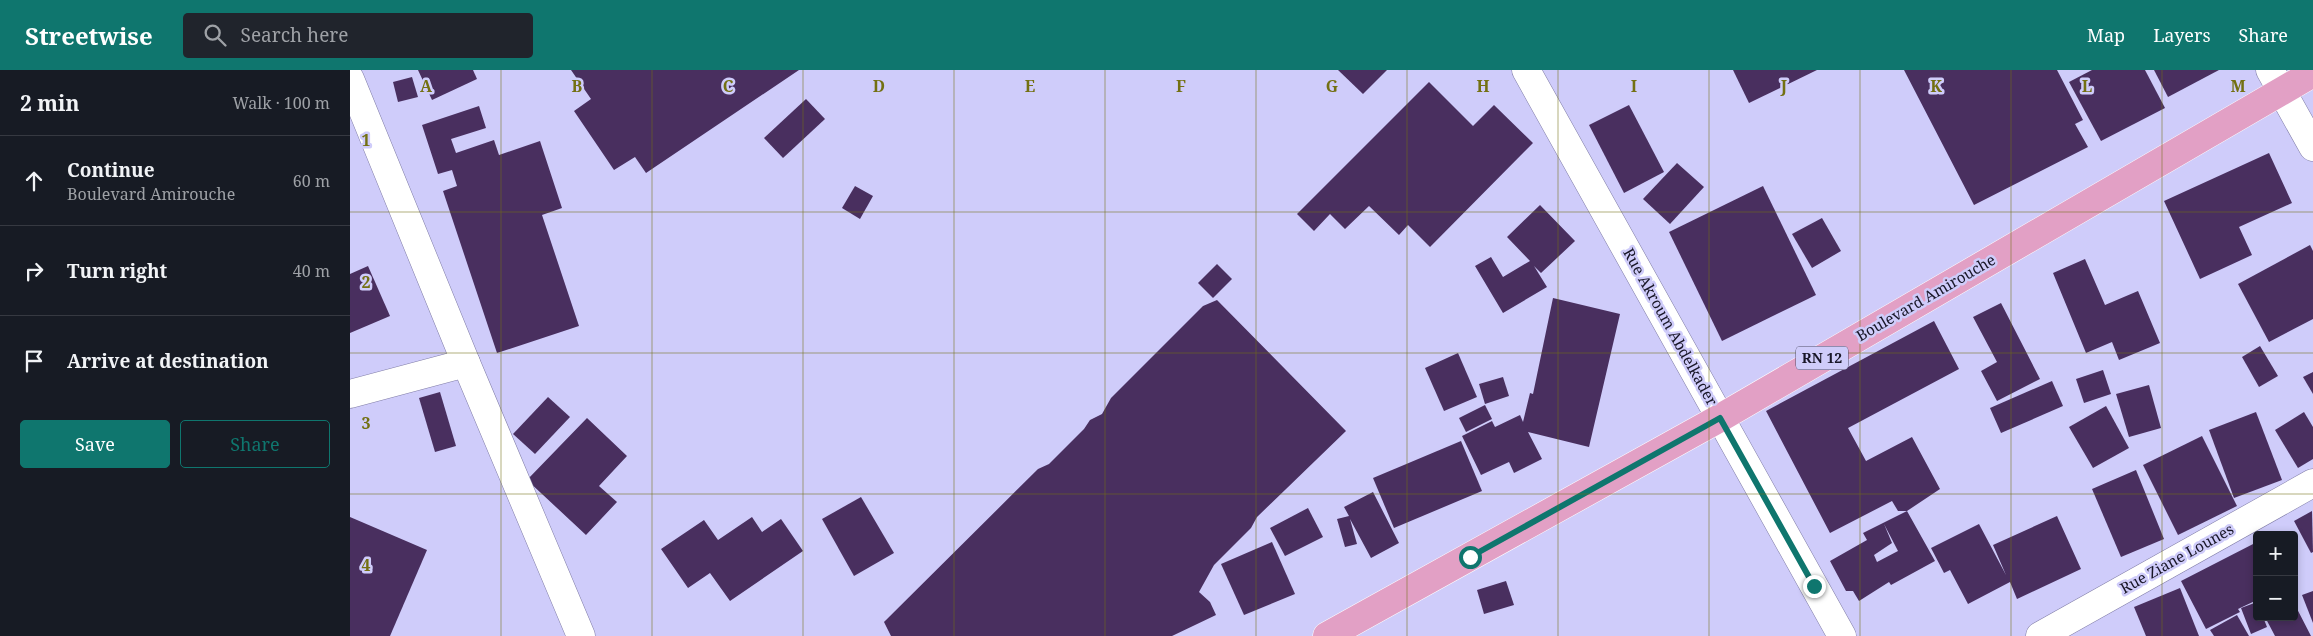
<!DOCTYPE html>
<meta charset="utf-8">
<style>
:root{--surface:#171b24;--page:#20242c;--text:#f1f3f6;--muted:#9ea1a6;--line:#363941;--accent:#0f766e}
body{margin:0;font-family:"Noto Serif",serif;background:var(--page);color:var(--text)}
.controls{position:absolute;right:15px;bottom:15px;display:grid;overflow:hidden;border-radius:5px;box-shadow:0 2px 8px #0003}
.controls button{width:45px;height:45px;display:grid;place-items:center;padding:0;border:0;border-bottom:1px solid var(--line);background:var(--surface);color:var(--text);font:25px sans-serif}
.stop{position:absolute;width:15px;height:15px;margin:-11px;border:4px solid #0f766e;border-radius:50%;background:#fff}
.stop.end{background:#0f766e;border-color:#fff;box-shadow:0 1px 5px #0008}
.list{margin:0;padding:0;list-style:none}
h2{display:flex;justify-content:space-between;align-items:center;height:65px;margin:0;padding:0 20px;font-size:21px}
h2 small{font-size:16px;font-weight:400;color:var(--muted)}
.list li{display:grid;grid-template-columns:32px 1fr auto;gap:15px;align-items:center;box-sizing:border-box;height:90px;padding:0 20px;border-top:1px solid var(--line)}
.list b{display:block;font-size:19px;white-space:nowrap}
.list p{margin:0;font-size:16px;white-space:nowrap;color:var(--muted)}
.list em{font-size:16px;font-style:normal;color:var(--muted)}
.actions{display:flex;gap:10px;padding:15px 20px}
.actions a{flex:1;padding:11px 0;border:1px solid var(--accent);border-radius:5px;text-align:center;font-size:18px;color:var(--accent)}
.actions .main{background:var(--accent);color:#fff}
.icon{flex:none;width:28px;height:28px;fill:none;stroke:currentColor;stroke-width:2;stroke-linecap:round;stroke-linejoin:round}
.map{position:relative;flex:none;width:1963px;height:566px;overflow:hidden}
header{display:flex;align-items:center;gap:30px;box-sizing:border-box;height:70px;padding:0 25px;background:var(--accent);color:#fff}
header strong{font-size:24px}
nav{display:flex;gap:28px;margin-inline-start:auto;font-size:18px}
.search{width:350px;height:45px;background:var(--page);display:flex;align-items:center;gap:12px;box-sizing:border-box;padding:0 18px;border-radius:5px;color:var(--muted);font-size:19px}
main{display:flex}
aside{flex:1;background:var(--surface)}
.map>svg:first-child{display:block}
.building{fill:#492f5f;fill-rule:evenodd}
.lines{fill:none;stroke-linecap:round;stroke-linejoin:round}
.minor-casing{stroke:#807da7;stroke-width:29}
.major-casing{stroke:#fff;stroke-width:29}
.minor{stroke:#fff;stroke-width:28}
.major{stroke:#e2a0c5;stroke-width:28}
.route{stroke:#0f766e;stroke-width:6}
.grid{fill:none;stroke:#737012;stroke-width:1;stroke-opacity:0.55}
.labels{text-anchor:middle;stroke-width:5;stroke-linejoin:round;paint-order:stroke}
.shield{fill:#cfccfa;stroke:#4f4d66;stroke-width:1}
.shield-label{font-size:14px;font-weight:bold;fill:#181627}
.street-label{font-size:15px;fill:#181627;stroke:#cfccfa}
.grid-label{font-size:16px;text-anchor:middle;font-weight:bold;fill:#737012;stroke:#cfccfa;stroke-width:5;stroke-linejoin:round;paint-order:stroke}
</style>
<header>
<strong>Streetwise</strong>
<div class="search"><svg class="icon" aria-label="search" viewBox="0 0 24 24"><circle cx="10" cy="10" r="6"/><path d="M15 15l6 6"/></svg>Search here</div>
<nav><a>Map</a><a>Layers</a><a>Share</a></nav>
</header>
<main>
<aside>
<h2>2 min<small>Walk · 100 m</small></h2>
<ul class="list">
<li><svg class="icon" aria-label="ahead" viewBox="0 0 24 24"><path d="M12 20V5M6 11l6-6 6 6"/></svg><div><b>Continue</b><p>Boulevard Amirouche</p></div><em>60 m</em></li>
<li><svg class="icon" aria-label="right" viewBox="0 0 24 24"><path d="M7 20v-9h11M14 6l5 5-5 5"/></svg><div><b>Turn right</b></div><em>40 m</em></li>
<li><svg class="icon" aria-label="arrive" viewBox="0 0 24 24"><path d="M6 21V4h12l-3 4 3 4H6"/></svg><div><b>Arrive at destination</b></div></li>
</ul>
<div class="actions"><a class="main">Save</a><a>Share</a></div>
</aside>
<div class="map">
<svg width="1963" height="566" viewBox="0 0 1963 566">
<rect width="100%" height="100%" fill="#cfccfa"/>
<g class="building">
<path d="M68 0H123L127 9 82 30Z"/>
<path d="M221 0H449L296 103 285 87 264 100 224 41 241 29Z"/>
<path d="M988 0H1037L1013 24Z"/>
<path d="M1383 0H1467L1399 33Z"/>
<path d="M1554 0H1707L1733 50 1725 54 1738 77 1624 135Z"/>
<path d="M1742 0H1795L1815 38 1751 71 1719 12Z"/>
<path d="M1804 0H1869L1818 27Z"/>
<path d="M62 7 68 27 48 32 43 12Z"/>
<path d="M1079 12 1123 56 1144 35 1183 73 1080 177 1058 155 1049 165 1019 136 995 159 980 144 964 161 947 144Z"/>
<path d="M456 29 475 49 433 88 414 68Z"/>
<path d="M1279 35 1314 102 1274 123 1239 55Z"/>
<path d="M129 36 136 58 101 69 106 83 144 70 149 85 190 71 212 138 192 145 229 256 147 283 93 121 107 116 102 100 88 104 72 55Z"/>
<path d="M1919 83 1942 133 1889 157 1902 185 1850 209 1814 131Z"/>
<path d="M1327 93 1354 117 1320 154 1293 129Z"/>
<path d="M505 116 523 126 510 149 492 138Z"/>
<path d="M1413 116 1466 225 1372 271 1319 162Z"/>
<path d="M1190 135 1225 171 1191 203 1184 196 1197 217 1153 243 1125 196 1141 187 1153 207 1180 191 1157 167Z"/>
<path d="M1472 148 1491 181 1462 198 1442 164Z"/>
<path d="M1960 175 1963 181V249L1919 272 1888 214Z"/>
<path d="M1735 189 1755 235 1788 221 1810 273 1769 290 1762 272 1736 283 1703 203Z"/>
<path d="M867 194 882 209 863 228 848 213Z"/>
<path d="M18 196 40 246 0 263V204Z"/>
<path d="M1203 228 1270 244 1239 377 1178 362 1192 389 1164 403 1159 392 1131 405 1112 366 1142 351 1145 357 1170 345 1173 352 1180 323 1183 324Z"/>
<path d="M867 230 996 361 907 447 901 458 864 495 849 522 860 532 866 545 822 566H541L534 552 688 399 699 394 734 359 740 350 752 344 761 328 853 236Z"/>
<path d="M1651 233 1690 309 1647 331 1631 301 1647 292 1623 247Z"/>
<path d="M1584 251 1609 299 1498 358 1516 391 1562 367 1590 419 1557 441 1585 491 1541 515 1539 512 1509 531 1503 521H1496L1480 491 1517 470 1513 463 1557 441H1548L1542 431 1480 463 1416 341ZM1534 454 1548 481 1527 492 1524 485 1542 473Z"/>
<path d="M1910 276 1928 306 1909 317 1892 287Z"/>
<path d="M1108 283 1127 327 1094 341 1075 298Z"/>
<path d="M1753 300 1761 324 1734 333 1726 309Z"/>
<path d="M1963 302V324L1953 307Z"/>
<path d="M1153 307 1159 326 1135 334 1129 314Z"/>
<path d="M1702 311 1713 336 1651 363 1640 338Z"/>
<path d="M1799 315 1811 358 1779 367 1766 324Z"/>
<path d="M90 322 106 376 85 382 69 328Z"/>
<path d="M198 327 220 347 185 384 163 364Z"/>
<path d="M1135 335 1142 349 1116 362 1109 348Z"/>
<path d="M1756 336 1779 378 1743 398 1719 357Z"/>
<path d="M1906 342 1932 410 1884 428 1859 360Z"/>
<path d="M1954 342 1963 357V389L1948 398 1925 360Z"/>
<path d="M237 348 277 386 249 416 267 432 236 465 177 410Z"/>
<path d="M1852 366 1887 436 1828 465 1793 395Z"/>
<path d="M1111 371 1132 421 1044 458 1023 408Z"/>
<path d="M1786 400 1814 469 1771 487 1742 419Z"/>
<path d="M1023 422 1049 473 1021 488 1000 449 1007 474 995 477 987 449 999 446 994 437Z"/>
<path d="M511 427 544 483 504 506 472 449Z"/>
<path d="M958 438 973 467 935 486 920 458Z"/>
<path d="M1962 441 1963 482 1961 483 1944 451Z"/>
<path d="M1707 446 1731 499 1667 529 1660 512 1618 534 1600 500 1594 503 1581 478 1629 454 1656 505 1643 475Z"/>
<path d="M0 447 77 480 40 566H0Z"/>
<path d="M402 447 412 462 431 449 453 481 380 531 360 503 338 518 311 479 354 450 368 470Z"/>
<path d="M922 472 945 524 894 545 871 494Z"/>
<path d="M1907 472V530L1888 539 1890 542 1856 559 1831 511Z"/>
<path d="M1156 511 1164 535 1134 544 1127 520Z"/>
<path d="M1830 518 1849 566H1796L1784 537Z"/>
<path d="M1963 521V553L1952 525Z"/>
<path d="M1907 532V547H1913L1917 557 1901 564 1891 538Z"/>
<path d="M1944 533 1961 566H1925L1915 547H1944Z"/>
<path d="M1887 545 1899 566H1864L1860 560Z"/>
</g>
<g class="lines">
<g class="minor-casing">
<g id="minor">
<path d="M1176 0 1492 566"/>
<path d="M1920 0 1963 77"/>
<path d="M0 9 116 293 231 566"/>
<path d="M0 324 116 293"/>
<path d="M1690 566 1963 413"/>
</g>
</g>
<g class="major-casing">
<path id="major" d="M977 566 1370 348 1963 3"/>
</g>
<use href="#minor" class="minor"/>
<use href="#major" class="major"/>
</g>
<g class="lines">
<path class="route" d="M1120 487 1370 348 1464 516"/>
</g>
<path class="grid" d="M151 0V566M302 0V566M453 0V566M604 0V566M755 0V566M906 0V566M1057 0V566M1208 0V566M1359 0V566M1510 0V566M1661 0V566M1812 0V566M0 142H1963M0 283H1963M0 424H1963"/>
<g class="labels">
<rect class="shield" x="1446" y="276.5" width="52" height="23" rx="4"/>
<g class="shield-label">
<text x="1472" y="293">RN 12</text>
</g>
<g class="street-label">
<text transform="translate(1576 228) rotate(-30)" y="5">Boulevard Amirouche</text>
<text transform="translate(1320 257) rotate(61)" y="5">Rue Akroum Abdelkader</text>
<text transform="translate(1827 489) rotate(-29)" y="5">Rue Ziane Lounes</text>
</g>
</g>
<g class="grid-label">
<text x="76" y="22">A</text>
<text x="227" y="22">B</text>
<text x="378" y="22">C</text>
<text x="529" y="22">D</text>
<text x="680" y="22">E</text>
<text x="831" y="22">F</text>
<text x="982" y="22">G</text>
<text x="1133" y="22">H</text>
<text x="1284" y="22">I</text>
<text x="1434" y="22">J</text>
<text x="1586" y="22">K</text>
<text x="1737" y="22">L</text>
<text x="1888" y="22">M</text>
<text x="16" y="76">1</text>
<text x="16" y="218">2</text>
<text x="16" y="359">3</text>
<text x="16" y="501">4</text>
</g>
</svg>
<div class="controls">
<button>+</button>
<button>−</button>
</div>
<div class="stop" style="left:1120px;top:487px"></div>
<div class="stop end" style="left:1464px;top:516px"></div>
</div>
</main>
